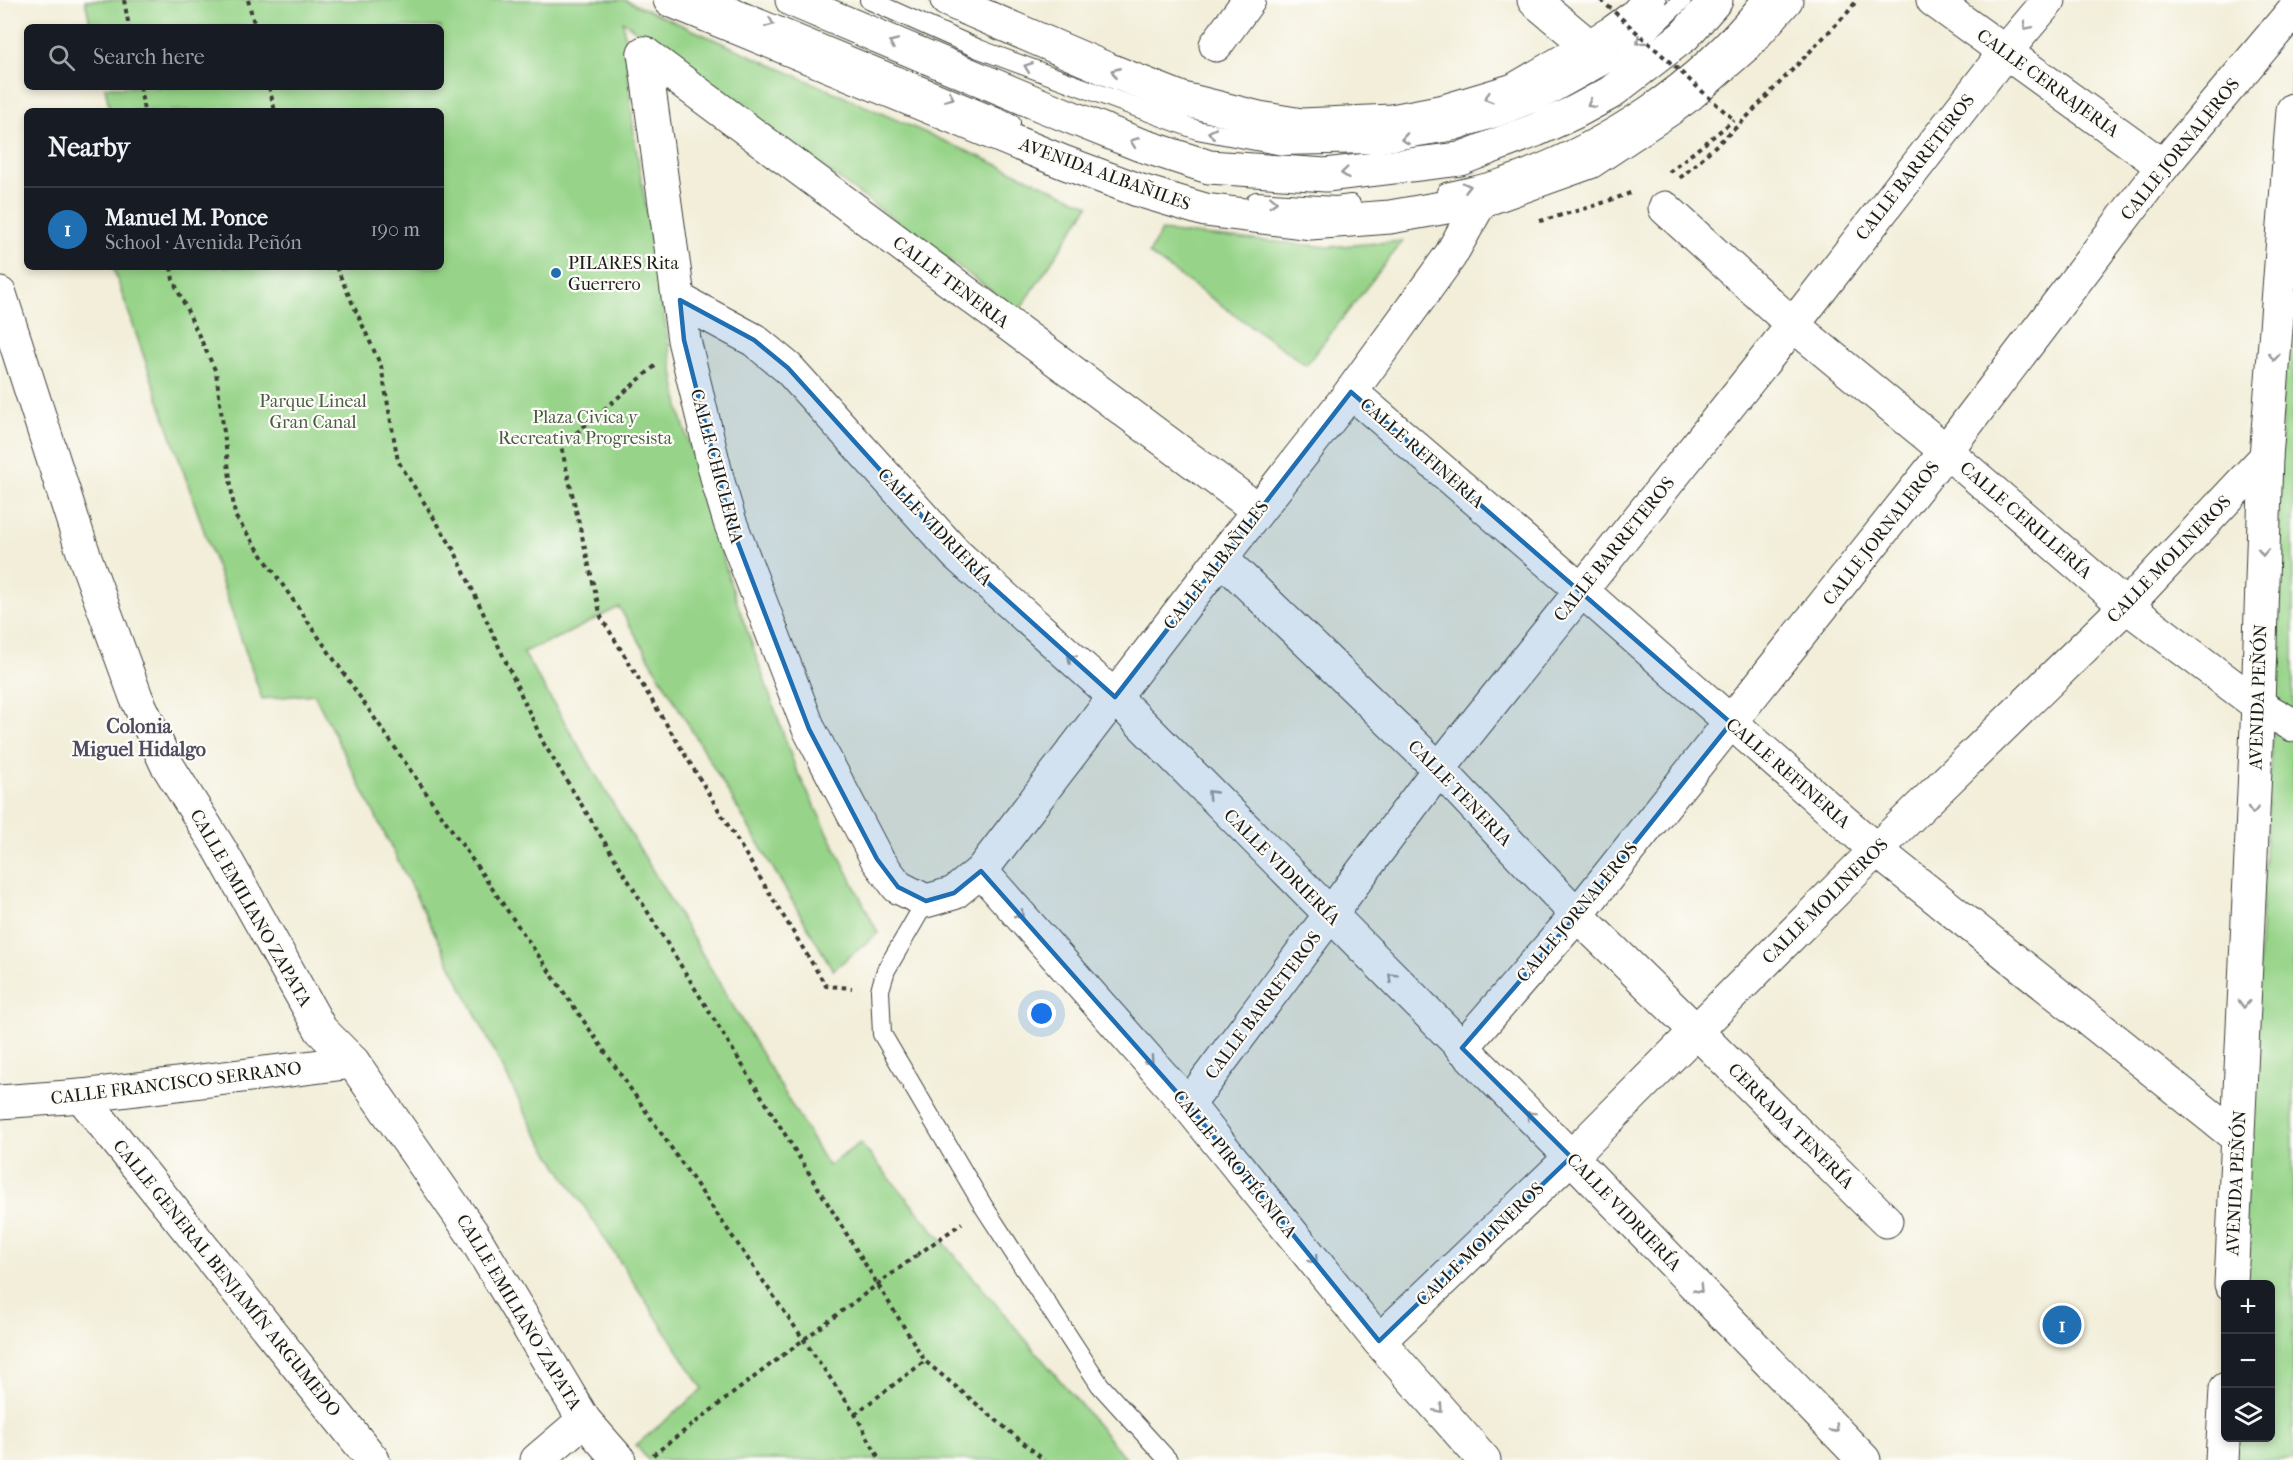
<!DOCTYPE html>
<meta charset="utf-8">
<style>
:root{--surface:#171b24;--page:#242831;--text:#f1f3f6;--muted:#9ea1a6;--line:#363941;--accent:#1f6fb2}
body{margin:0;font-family:"IM FELL French Canon",serif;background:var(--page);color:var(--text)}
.controls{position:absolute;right:18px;bottom:18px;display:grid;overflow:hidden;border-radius:9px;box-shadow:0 3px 9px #0003}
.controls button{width:54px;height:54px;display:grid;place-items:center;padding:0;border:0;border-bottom:2px solid var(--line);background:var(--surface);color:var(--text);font:30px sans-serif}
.you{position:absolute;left:1042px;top:1014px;width:21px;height:21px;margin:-15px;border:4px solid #fff;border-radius:50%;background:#1a73e8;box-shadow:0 0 0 9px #1a73e833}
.badge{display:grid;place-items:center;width:39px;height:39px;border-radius:50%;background:var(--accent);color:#fff;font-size:20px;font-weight:700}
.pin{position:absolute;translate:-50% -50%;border:3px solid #fff;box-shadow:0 2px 6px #0006}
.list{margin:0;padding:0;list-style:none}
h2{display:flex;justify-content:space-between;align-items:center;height:78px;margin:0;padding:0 24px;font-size:26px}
h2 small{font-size:20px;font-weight:400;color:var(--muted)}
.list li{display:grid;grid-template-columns:39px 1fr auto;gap:18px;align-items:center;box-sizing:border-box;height:84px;padding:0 24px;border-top:2px solid var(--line)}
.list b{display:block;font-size:22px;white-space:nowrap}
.list p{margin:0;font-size:20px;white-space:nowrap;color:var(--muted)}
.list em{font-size:20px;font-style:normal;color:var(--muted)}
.icon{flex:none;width:33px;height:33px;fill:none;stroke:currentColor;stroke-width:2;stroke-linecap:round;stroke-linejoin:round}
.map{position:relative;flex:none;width:2293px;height:1460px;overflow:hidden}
.search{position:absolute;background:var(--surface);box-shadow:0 3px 9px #0003;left:24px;top:24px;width:420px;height:66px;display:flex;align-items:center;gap:15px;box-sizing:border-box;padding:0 21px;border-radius:9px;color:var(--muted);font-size:22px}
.panel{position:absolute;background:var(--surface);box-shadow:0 3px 9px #0003;left:24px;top:108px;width:420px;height:162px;border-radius:9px}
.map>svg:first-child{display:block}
.green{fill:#97d489;stroke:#5a7852;stroke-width:1.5}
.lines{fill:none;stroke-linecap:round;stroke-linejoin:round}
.service-casing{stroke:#3c3c38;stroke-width:20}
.minor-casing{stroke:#3c3c38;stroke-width:35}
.tertiary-casing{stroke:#3c3c38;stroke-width:35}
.primary-casing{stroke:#3c3c38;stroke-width:35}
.trunk-casing{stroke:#3c3c38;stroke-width:35}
.path{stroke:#3c3c38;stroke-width:4;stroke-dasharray:4.5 4.5;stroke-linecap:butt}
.service{stroke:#fff;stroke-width:18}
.minor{stroke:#fff;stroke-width:33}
.tertiary{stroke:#fff;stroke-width:33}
.primary{stroke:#fff;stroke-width:33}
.trunk{stroke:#fff;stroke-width:33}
.path-bridge{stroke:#3c3c38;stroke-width:4;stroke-dasharray:4.5 4.5;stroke-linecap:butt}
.oneway{stroke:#999}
.marked{fill:#1f6fb2;fill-opacity:0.2;stroke:#1f6fb2;stroke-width:4.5;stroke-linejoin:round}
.poi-dot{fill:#1f6fb2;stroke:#fdfcf7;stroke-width:2}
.labels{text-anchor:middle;stroke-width:4.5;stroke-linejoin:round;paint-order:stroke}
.street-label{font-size:18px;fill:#1c1c1c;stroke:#fdfcf7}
.poi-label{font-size:18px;fill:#1c1c1c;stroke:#fdfcf7;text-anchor:start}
.park-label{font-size:18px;fill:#475c42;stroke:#fdfcf7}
.neighbourhood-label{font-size:20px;font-weight:bold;fill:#4f4b61;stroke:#fdfcf7}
</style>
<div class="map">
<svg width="2293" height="1460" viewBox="0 0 2293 1460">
<rect width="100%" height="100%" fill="#fdfcf7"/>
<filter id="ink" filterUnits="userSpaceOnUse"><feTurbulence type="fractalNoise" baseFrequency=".0167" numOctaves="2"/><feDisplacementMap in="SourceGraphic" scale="12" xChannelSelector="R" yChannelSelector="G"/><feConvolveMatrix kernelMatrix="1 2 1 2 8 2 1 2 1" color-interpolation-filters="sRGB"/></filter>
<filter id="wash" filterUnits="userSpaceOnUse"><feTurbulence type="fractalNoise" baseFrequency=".008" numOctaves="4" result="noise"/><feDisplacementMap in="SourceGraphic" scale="24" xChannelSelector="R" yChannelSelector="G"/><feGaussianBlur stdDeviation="1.35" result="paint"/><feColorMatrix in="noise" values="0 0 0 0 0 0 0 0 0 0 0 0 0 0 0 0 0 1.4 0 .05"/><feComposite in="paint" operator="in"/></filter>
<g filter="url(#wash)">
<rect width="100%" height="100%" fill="#f2eed9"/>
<g class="green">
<path d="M85 0H625L1089 205 1019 311 623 21 634 135 680 413 731 585 795 767 878 933 833 970 619 607 562 636 523 652 828 1166 860 1143 1127 1460H648L636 1445 703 1389 533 1128 314 694 262 699 113 267H441V111H110L105 87H441V27H91Z"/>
<path d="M2293 0V1460H2230L2231 1438H2270V1284H2240L2274 699Z"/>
<path d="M1161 231 1329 247 1403 241 1306 365 1149 254Z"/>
</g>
</g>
<g filter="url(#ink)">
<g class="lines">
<g class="service-casing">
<g id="service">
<path d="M716 0 1011 123"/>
<path d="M869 0 979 49 1197 130 1282 146 1375 144 1455 131 1496 118 1542 100 1625 54 1682 0"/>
<path d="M1446 192C1465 187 1486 184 1504 177 1603 143 1695 82 1760 0"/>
<path d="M1256 201 1336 206 1351 204"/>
<path d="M926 901 886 970 880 990 882 1034 984 1207 1100 1385 1168 1460"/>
</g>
</g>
<g class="minor-casing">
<g id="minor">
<path d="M1534 0 1589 46"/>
<path d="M1933 0 2163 166"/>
<path d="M1216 45 1249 0"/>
<path d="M644 53 684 340 718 482 730 522 809 729 877 859 898 887 926 901 954 893 981 871 1221 558 1351 392 1450 256 1481 201"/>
<path d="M644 53 1258 510"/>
<path d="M1665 208 1793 325 1946 451 2126 606 2258 705 2293 725"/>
<path d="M0 294 82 549 136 697 166 763 221 851 321 1030 353 1062 472 1233 584 1420 619 1460"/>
<path d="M680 300 754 340 788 368 956 554 1115 697 1571 1157 1864 1460"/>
<path d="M1351 392 1581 590 1876 850 2238 1138"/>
<path d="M1221 558 1439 769 1577 915 1696 1031 1886 1221"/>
<path d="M981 871 1188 1105 1379 1341 1484 1460"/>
<path d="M1462 1048 1577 915 1946 451 2163 166 2293 11"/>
<path d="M81 1096 373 1460"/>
<path d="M0 1102 81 1096 353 1062"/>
<path d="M1188 1105 1439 769 1793 325 2006 51 2049 0"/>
<path d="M1379 1341 1571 1157 1876 850 2126 606 2266 457"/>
<path d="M537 1460 584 1420"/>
</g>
</g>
<g class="tertiary-casing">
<g id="tertiary">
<path d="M2231 1284 2258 705 2266 457 2293 110"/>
<path d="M2222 1460 2226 1389"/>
</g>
</g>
<g class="primary-casing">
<g id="primary">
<path d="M670 0 1063 162 1138 190 1205 210 1310 223 1390 217 1481 201 1590 162 1670 109 1689 95 1747 44 1786 0"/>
<path d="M947 0 1107 69 1183 99 1259 118 1302 125 1392 121 1444 111 1514 90 1613 32 1635 16 1649 0"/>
</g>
</g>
<g class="trunk-casing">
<path id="trunk" d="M792 0 1043 106 1138 144 1209 167 1326 175 1460 159 1536 130 1575 112 1610 93 1684 36 1716 0"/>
</g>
<g class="path">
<path d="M124 0 129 27"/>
<path d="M248 0 255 27"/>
<path d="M140 87 144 111"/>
<path d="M269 87 275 111"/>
<path d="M1669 172 1734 120"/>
<path d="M1680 178 1743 121 1848 12 1857 0"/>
<path d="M1540 221 1591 207 1633 192"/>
<path d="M171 267 173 280 216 372 235 516 855 1414 880 1460"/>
<path d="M336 267 381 366 398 461 454 550 544 744 925 1361 1044 1460"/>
<path d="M655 366 561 446 601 617 826 986 852 988"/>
<path d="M917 1255 962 1223"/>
<path d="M855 1414 925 1361"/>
<path d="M653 1455 783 1355"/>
</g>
<use href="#service" class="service"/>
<use href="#minor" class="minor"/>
<use href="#tertiary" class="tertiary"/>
<use href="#primary" class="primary"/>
<use href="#trunk" class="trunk"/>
<g class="path-bridge">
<path d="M1601 0 1734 120"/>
<path d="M783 1355 917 1255"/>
</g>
</g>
<defs><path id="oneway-chevron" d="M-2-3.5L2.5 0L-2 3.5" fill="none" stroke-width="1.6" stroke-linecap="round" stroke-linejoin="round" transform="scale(1.5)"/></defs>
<g class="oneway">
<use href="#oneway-chevron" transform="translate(770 23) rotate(22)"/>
<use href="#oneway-chevron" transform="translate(2027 26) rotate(130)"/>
<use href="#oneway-chevron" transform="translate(1640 41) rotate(137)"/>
<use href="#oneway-chevron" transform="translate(893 43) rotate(-157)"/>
<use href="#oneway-chevron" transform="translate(1028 67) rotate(-159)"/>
<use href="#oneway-chevron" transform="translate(1115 72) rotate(-157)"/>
<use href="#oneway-chevron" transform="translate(950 97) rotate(23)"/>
<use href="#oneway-chevron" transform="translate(1488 98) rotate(163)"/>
<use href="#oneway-chevron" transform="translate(1591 104) rotate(151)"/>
<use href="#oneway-chevron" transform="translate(1212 133) rotate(-169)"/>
<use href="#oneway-chevron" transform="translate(1405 139) rotate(171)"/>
<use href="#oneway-chevron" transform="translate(1134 142) rotate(-160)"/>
<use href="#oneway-chevron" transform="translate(1345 173) rotate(174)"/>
<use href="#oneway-chevron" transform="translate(1467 187) rotate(-14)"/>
<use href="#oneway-chevron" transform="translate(1273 202) rotate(3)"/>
<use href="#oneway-chevron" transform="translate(2274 357) rotate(94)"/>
<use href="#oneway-chevron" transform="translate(2263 552) rotate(92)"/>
<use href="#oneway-chevron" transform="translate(1071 658) rotate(-138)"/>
<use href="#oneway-chevron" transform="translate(1211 794) rotate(-134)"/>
<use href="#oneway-chevron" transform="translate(2253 810) rotate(93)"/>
<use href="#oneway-chevron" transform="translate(1020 915) rotate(48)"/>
<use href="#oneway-chevron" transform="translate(1392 977) rotate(-135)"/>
<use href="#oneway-chevron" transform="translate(2244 1004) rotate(93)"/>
<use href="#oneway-chevron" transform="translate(1150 1061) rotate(48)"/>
<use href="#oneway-chevron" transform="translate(1530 1115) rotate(-135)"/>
<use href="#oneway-chevron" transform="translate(1314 1260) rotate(51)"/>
<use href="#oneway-chevron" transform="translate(1699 1289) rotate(46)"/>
<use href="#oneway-chevron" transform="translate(1439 1409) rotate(49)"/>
<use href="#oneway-chevron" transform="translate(1835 1429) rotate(46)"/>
</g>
</g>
<path class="marked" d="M680 300 754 340 788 368 956 554 1115 697 1351 392 1731 723 1577 915 1462 1048 1571 1157 1379 1341 1188 1105 981 871 954 893 926 901 898 887 877 859 809 729 730 522 684 340Z"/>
<circle class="poi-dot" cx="556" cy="273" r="6"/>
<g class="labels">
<g class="street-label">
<text transform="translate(2048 83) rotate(36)" y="6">CALLE CERRAJERIA</text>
<text transform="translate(2180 149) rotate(-51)" y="6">CALLE JORNALEROS</text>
<text transform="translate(1915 167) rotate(-52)" y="6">CALLE BARRETEROS</text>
<text transform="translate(1105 174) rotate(20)" y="6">AVENIDA ALBAÑILES</text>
<text transform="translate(951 282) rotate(37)" y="6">CALLE TENERIA</text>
<text transform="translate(1422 453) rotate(41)" y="6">CALLE REFINERIA</text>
<text transform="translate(717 466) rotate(75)" y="6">CALLE CHICLERIA</text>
<text transform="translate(2026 520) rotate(41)" y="6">CALLE CERILLERÍA</text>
<text transform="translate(935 527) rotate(46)" y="6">CALLE VIDRIERÍA</text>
<text transform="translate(1881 533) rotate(-52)" y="6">CALLE JORNALEROS</text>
<text transform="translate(1614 549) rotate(-51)" y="6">CALLE BARRETEROS</text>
<text transform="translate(2169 559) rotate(-46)" y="6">CALLE MOLINEROS</text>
<text transform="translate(1216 565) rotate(-52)" y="6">CALLE ALBAÑILES</text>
<text transform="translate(2258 697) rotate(-88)" y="6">AVENIDA PEÑÓN</text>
<text transform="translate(1788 773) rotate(41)" y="6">CALLE REFINERIA</text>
<text transform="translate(1460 793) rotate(46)" y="6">CALLE TENERIA</text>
<text transform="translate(1282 867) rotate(45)" y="6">CALLE VIDRIERÍA</text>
<text transform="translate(1825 901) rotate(-45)" y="6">CALLE MOLINEROS</text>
<text transform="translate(251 908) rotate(60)" y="6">CALLE EMILIANO ZAPATA</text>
<text transform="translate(1577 912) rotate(-50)" y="6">CALLE JORNALEROS</text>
<text transform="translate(1263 1005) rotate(-53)" y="6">CALLE BARRETEROS</text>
<text transform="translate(176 1083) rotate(-7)" y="6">CALLE FRANCISCO SERRANO</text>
<text transform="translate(1791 1126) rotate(45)" y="6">CERRADA TENERÍA</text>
<text transform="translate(1235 1164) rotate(51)" y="6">CALLE PIROTÉCNICA</text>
<text transform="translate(2236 1183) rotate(-87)" y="6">AVENIDA PEÑÓN</text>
<text transform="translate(1624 1212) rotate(46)" y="6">CALLE VIDRIERÍA</text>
<text transform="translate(1480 1244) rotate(-44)" y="6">CALLE MOLINEROS</text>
<text transform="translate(227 1278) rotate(51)" y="6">CALLE GENERAL BENJAMÍN ARGUMEDO</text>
<text transform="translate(519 1312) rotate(59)" y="6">CALLE EMILIANO ZAPATA</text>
</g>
<g class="poi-label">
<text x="568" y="269">PILARES Rita<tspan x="568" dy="21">Guerrero</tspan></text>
</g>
<g class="park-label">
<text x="313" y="407">Parque Lineal<tspan x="313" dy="21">Gran Canal</tspan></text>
<text x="585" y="423">Plaza Civica y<tspan x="585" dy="21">Recreativa Progresista</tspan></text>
</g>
<g class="neighbourhood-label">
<text x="139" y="733">Colonia<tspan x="139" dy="23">Miguel Hidalgo</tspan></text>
</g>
</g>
</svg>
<div class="controls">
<button>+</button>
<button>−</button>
<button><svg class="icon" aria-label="layers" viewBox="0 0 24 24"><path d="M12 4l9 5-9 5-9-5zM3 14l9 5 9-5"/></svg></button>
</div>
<div class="you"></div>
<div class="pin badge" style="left:2062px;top:1325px">1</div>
<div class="search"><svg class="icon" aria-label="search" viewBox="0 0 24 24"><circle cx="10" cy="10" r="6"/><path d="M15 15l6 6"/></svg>Search here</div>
<section class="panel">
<h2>Nearby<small></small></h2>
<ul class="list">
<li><span class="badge">1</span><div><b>Manuel M. Ponce</b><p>School · Avenida Peñón</p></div><em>190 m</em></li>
</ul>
</section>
</div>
